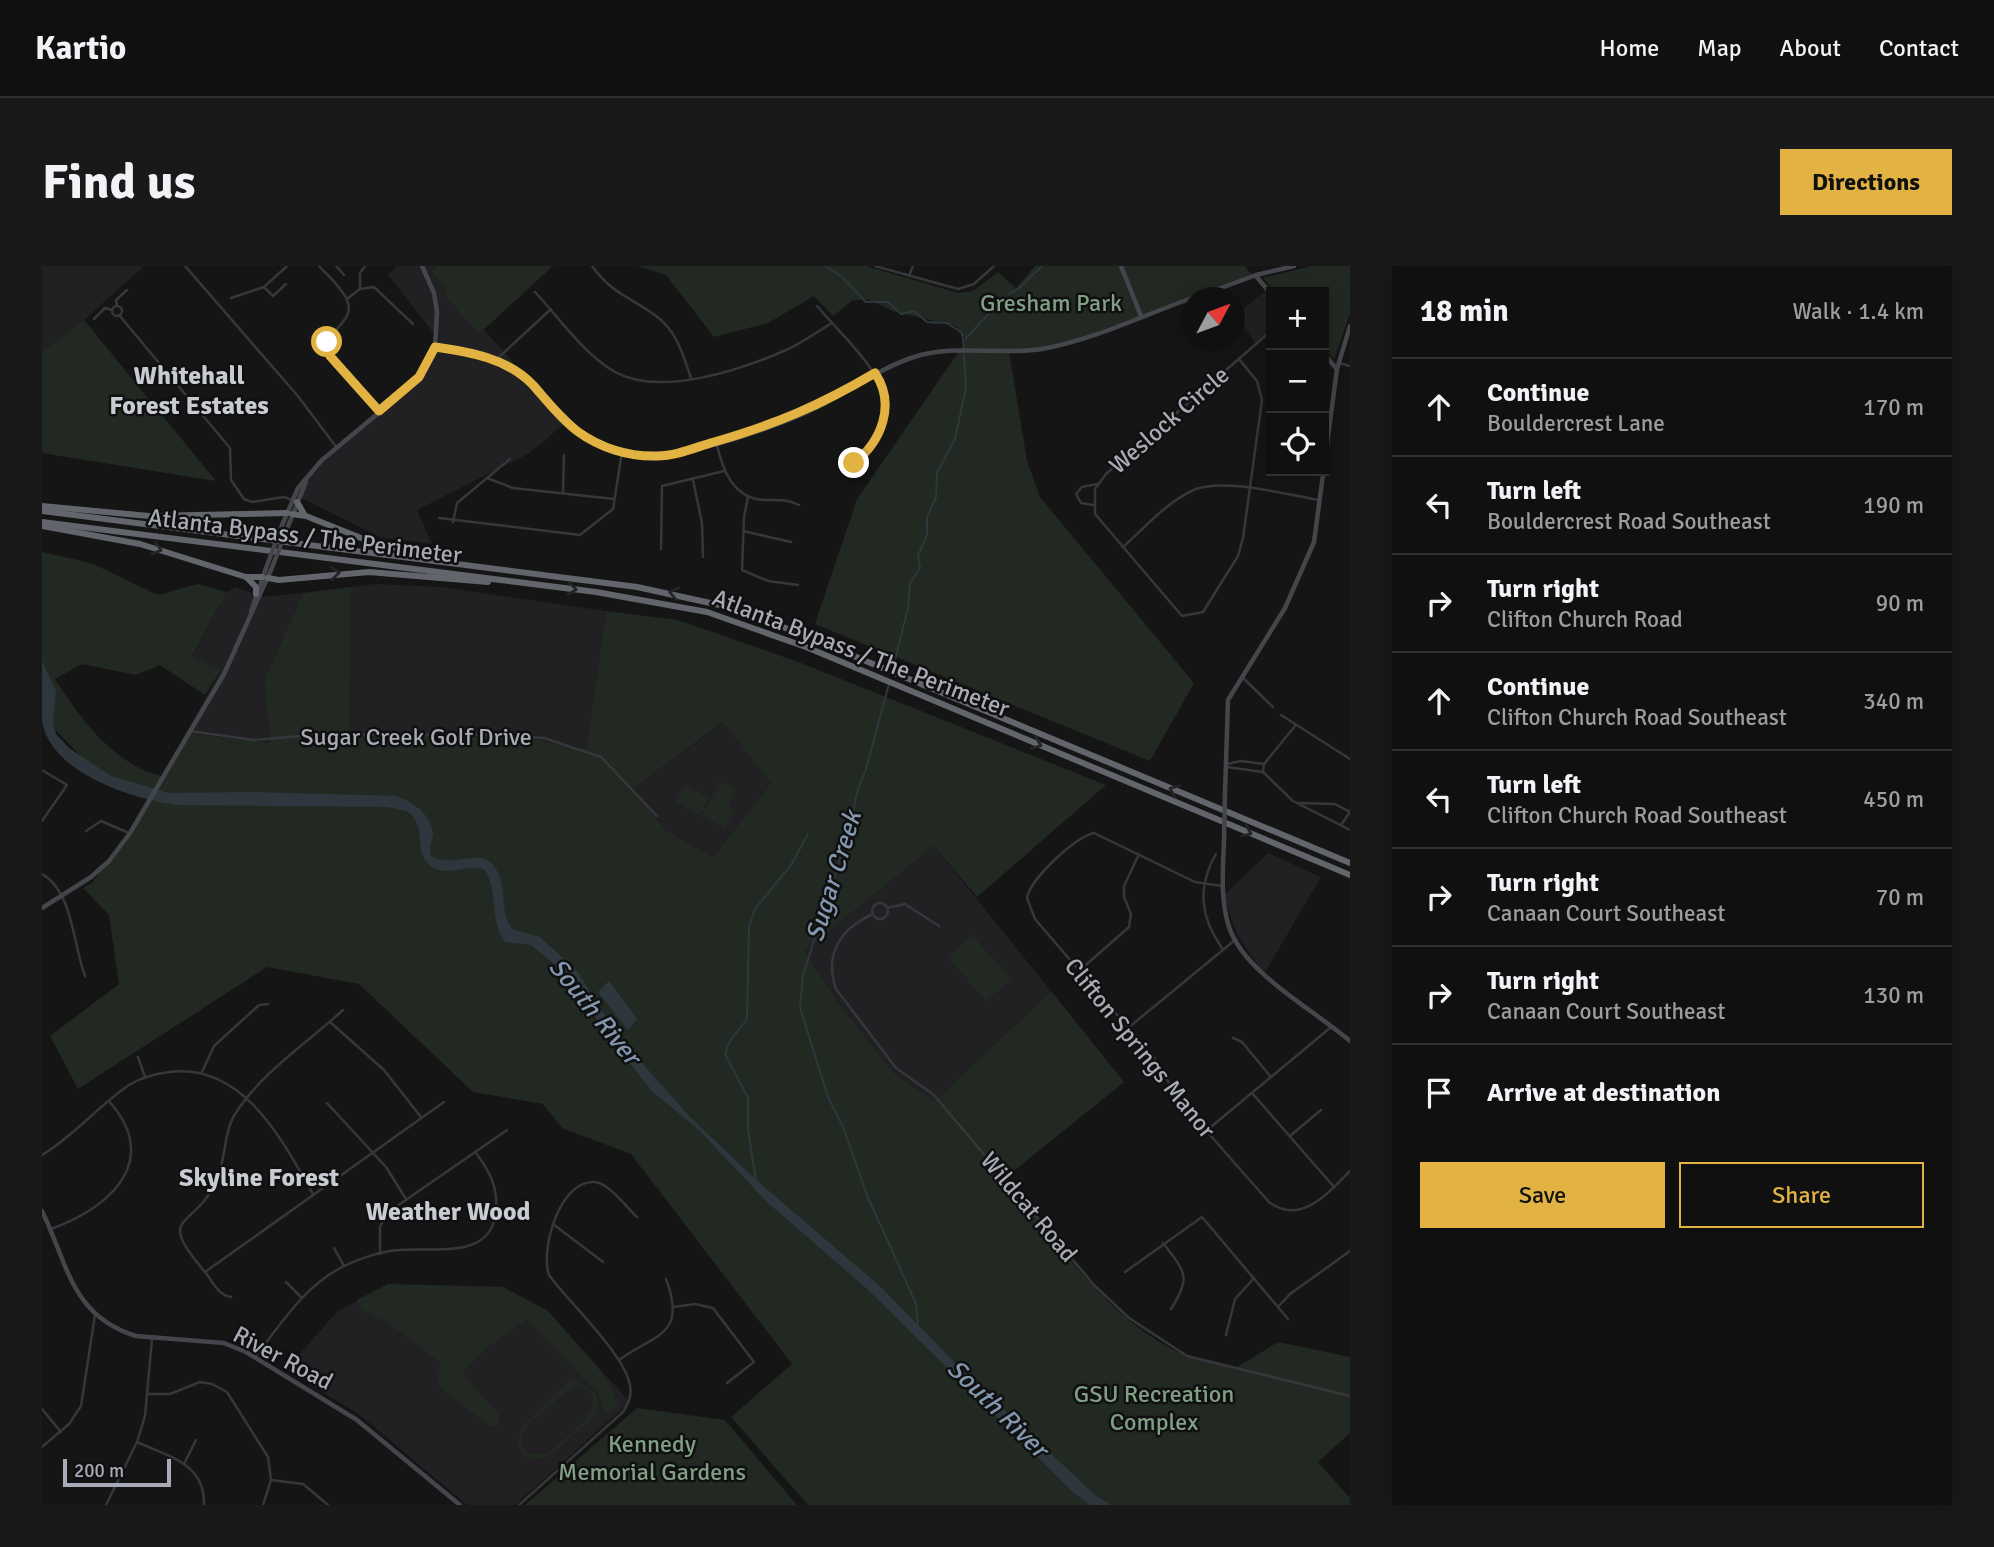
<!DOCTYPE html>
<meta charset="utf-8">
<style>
:root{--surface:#101010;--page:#191919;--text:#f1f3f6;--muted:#9c9d9f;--line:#303030;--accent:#e2b242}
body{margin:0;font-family:Signika,sans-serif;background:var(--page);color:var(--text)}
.controls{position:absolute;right:21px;top:21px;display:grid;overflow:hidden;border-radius:0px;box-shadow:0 4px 18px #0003}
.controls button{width:63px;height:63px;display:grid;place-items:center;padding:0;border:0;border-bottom:2px solid var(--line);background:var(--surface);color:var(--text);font:35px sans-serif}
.compass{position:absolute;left:1140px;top:21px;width:63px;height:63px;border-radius:50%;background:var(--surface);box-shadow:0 4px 18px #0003;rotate:49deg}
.scale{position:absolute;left:21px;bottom:18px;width:108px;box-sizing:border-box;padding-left:7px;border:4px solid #a8abb5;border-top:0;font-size:19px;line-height:24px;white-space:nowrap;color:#a8abb5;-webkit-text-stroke:5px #101011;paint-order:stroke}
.stop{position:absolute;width:21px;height:21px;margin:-16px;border:5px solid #e2b242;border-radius:50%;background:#fff}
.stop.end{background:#e2b242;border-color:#fff;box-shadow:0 2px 7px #0008}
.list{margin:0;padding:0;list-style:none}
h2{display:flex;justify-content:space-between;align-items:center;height:91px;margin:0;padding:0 28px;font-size:30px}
h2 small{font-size:23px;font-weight:400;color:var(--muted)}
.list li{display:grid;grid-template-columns:46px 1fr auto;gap:21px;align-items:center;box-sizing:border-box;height:98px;padding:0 28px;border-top:2px solid var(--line)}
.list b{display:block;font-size:26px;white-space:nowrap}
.list p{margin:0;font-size:23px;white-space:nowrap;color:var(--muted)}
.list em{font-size:23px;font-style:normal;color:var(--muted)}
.actions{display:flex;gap:14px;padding:21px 28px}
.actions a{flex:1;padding:16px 0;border:2px solid var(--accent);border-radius:0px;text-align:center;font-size:24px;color:var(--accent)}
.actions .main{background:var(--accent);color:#111}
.icon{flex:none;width:38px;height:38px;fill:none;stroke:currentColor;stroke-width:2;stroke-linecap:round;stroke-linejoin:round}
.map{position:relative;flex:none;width:1308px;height:1239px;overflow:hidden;border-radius:0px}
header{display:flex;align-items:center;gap:42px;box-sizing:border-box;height:98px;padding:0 35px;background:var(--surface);border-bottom:2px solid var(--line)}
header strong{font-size:33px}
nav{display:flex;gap:38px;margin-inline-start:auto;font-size:24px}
.intro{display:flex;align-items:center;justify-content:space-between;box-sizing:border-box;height:168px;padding:0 42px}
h1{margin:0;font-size:49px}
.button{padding:18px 32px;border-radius:0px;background:var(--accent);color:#111;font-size:24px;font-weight:700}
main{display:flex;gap:42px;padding:0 42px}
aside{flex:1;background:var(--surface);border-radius:0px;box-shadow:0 4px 18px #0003}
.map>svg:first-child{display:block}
.built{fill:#212123}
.green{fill:#212922;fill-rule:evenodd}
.water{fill:#2f373e}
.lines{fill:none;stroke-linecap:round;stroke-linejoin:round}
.stream{stroke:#2f373e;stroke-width:2}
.street{stroke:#36373b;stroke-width:2.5}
.secondary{stroke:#44464b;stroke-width:4.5}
.highway{stroke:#63656c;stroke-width:6}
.secondary-bridge{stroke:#44464b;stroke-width:4.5}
.oneway{stroke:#252528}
.route{stroke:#e2b242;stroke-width:9}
.labels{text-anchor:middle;stroke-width:5;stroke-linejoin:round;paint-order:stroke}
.park-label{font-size:24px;fill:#809f84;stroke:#101011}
.street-label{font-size:24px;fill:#a8abb5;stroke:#101011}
.neighbourhood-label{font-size:26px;font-weight:bold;fill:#c8cbd2;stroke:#101011}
.water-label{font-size:26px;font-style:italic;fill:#8297ad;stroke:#101011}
</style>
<header>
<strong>Kartio</strong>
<nav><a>Home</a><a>Map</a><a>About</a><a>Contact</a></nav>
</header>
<div class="intro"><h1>Find us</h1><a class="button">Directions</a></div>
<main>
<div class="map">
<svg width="1308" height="1239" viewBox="0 0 1308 1239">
<rect width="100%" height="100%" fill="#151516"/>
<g class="built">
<path d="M0 0H102L42 54 0 86Z"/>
<path d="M355 0H394L389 5 525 156 486 188 375 244 390 278 338 271 255 230V222L295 182 365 126 384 105 397 74 346 9Z"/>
<path d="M1226 23 1229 27V66L1215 79 1193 50Z"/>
<path d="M333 318 400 321 564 345 544 483 513 475 307 469 309 321Z"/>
<path d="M193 321 219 331 261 327 222 415 228 477 144 467 179 405 150 391 185 326Z"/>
<path d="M682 456 729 517 671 591 625 565 591 523Z"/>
<path d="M892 580 1009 725 893 835 854 809 795 735 763 685Z"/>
<path d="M1226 587 1279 611 1222 708 1194 667 1182 629Z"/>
<path d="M346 1018 461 1021 505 1044 588 1136 473 1239H425L319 1150 244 1103 295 1046Z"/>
</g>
<g class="green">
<path d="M394 0H511L437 68 404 31 402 20 389 5Z"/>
<path d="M596 0H824L916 27 931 25 956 6 974 22 993 0H1203L1211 11 1006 83 967 85 985 195 998 231 1152 417 1108 495 773 358 815 233 922 78 923 72 914 60 851 45 825 33 810 35 791 50 772 30 726 57 672 71 624 9Z"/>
<path d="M1269 0H1308V48L1292 93 1282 82V26H1233L1221 12Z"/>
<path d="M42 54 174 215 0 187V86Z"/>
<path d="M0 286 49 297 116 329 156 318 185 326 150 390 179 404 163 429 118 399 94 409 40 398 13 413C38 453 72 498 119 510L144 467 228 477 222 415 261 327 309 321 307 469H471L544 483 564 345 636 354 759 397 1064 519 935 631 892 580 763 685 795 735 854 809 893 835 1009 725 1082 816 962 913C1016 974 1060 1049 1136 1086 1154 1095 1175 1098 1194 1102L1236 1076 1308 1091V1167L1276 1196 1308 1232V1239H766L689 1151 750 1098 589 888 520 862 501 838 431 826 317 718 225 701 36 823 8 770 77 718 67 649 41 622 50 617 108 535 65 517 0 450ZM681 456 729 517 671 591 625 565 591 523Z"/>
<path d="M678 516 694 524 686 541 676 536 692 545 683 562 660 550Z"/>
<path d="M643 519 667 532 658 549 634 536Z"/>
<path d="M930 669 969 713 944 735 906 691Z"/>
<path d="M346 1018 461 1021 507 1046 567 1116 576 1139 572 1145 563 1147 556 1127 485 1053 447 1080 420 1107 457 1149V1158L449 1161 401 1124 395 1115 399 1097 345 1056 319 1044 315 1034Z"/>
<path d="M530 1113 553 1126C556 1133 557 1140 553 1148 549 1155 539 1162 533 1167 517 1182 491 1211 476 1179L479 1161ZM531 1120C539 1120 546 1122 550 1130 559 1147 517 1178 504 1188L486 1187 479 1176 485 1159Z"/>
<path d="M595 1142 683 1154 755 1239H483Z"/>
</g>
<g class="water">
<path d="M0 395 14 425 11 457 14 468 27 482 69 510 128 527 209 526 354 530C370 535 389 548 391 567 391 575 386 581 389 590 411 603 438 581 452 600 467 619 456 644 470 663L498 671 535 705 577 771 647 850 711 911 841 1023 928 1112 1053 1229 1069 1239H1048L1032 1227 822 1020 727 938 656 863 611 826 572 778 522 706 489 679 463 676C447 655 457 625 443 604 426 596 409 612 390 601 370 589 387 562 365 545L345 541 135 539C91 533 7 507 0 454 0 435 0 414 0 395Z"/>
<path d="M567 715 595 753 586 764 556 726Z"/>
</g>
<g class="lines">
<g class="stream">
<path d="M783 0 799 10 824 36H846L859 48 872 45 885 56 905 57 920 67 922 82"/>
<path d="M967 28 976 23 1000 0"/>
<path d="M923 73 963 31"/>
<path d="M851 402 866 342 868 317 878 302 876 290 885 269V251L894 231 895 207 913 173 924 122 922 88"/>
<path d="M847 418 824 503 815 526 808 562 761 709 758 742 786 831 801 861 825 929 874 1038 876 1060"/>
<path d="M714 915 706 863V832L683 788C689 765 700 766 705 751L707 661 713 643 749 599 766 568"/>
</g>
<g class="street">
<path d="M143 0 255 129 295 182"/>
<path d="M277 0C286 10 300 22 305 34 315 56 281 64 285 87L337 146"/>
<path d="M294 0 302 9"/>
<path d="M550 0C571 29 589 31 614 50 635 65 641 89 649 112"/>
<path d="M833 0 916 23 932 18 952 0"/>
<path d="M867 10 871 0"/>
<path d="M244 18 231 30 222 21 245 0"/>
<path d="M318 23 332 21 371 58"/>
<path d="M493 26C518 53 542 88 573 106 618 131 699 104 744 84 760 77 775 66 790 57"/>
<path d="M189 32 222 21"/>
<path d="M305 33 318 23V7L323 0"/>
<path d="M75 40 74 34 85 24"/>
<path d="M775 40C825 98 887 142 800 206"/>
<circle cx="75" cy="45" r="5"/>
<path d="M77 49 188 182 189 214 202 233 210 236 242 231 250 234"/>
<path d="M52 53 63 42 70 44"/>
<path d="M455 93 509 43"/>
<path d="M1197 93 1215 115 1220 134 1201 272 1196 290 1161 346 1140 350 1053 248V223L1064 208 1229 65"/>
<path d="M1297 97 1308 100"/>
<path d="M674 175C680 203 691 234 724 234 737 234 745 233 757 239"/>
<path d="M445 212 471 222 572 233"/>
<path d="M651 214 660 257 661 291"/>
<path d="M521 227 522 189"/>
<path d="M706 231 702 251 700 304 726 315 756 319"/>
<path d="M1051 239 1039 237 1034 228 1040 221 1055 218"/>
<path d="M397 252 538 269 571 243 580 186"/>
<path d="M411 256 415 237 468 193"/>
<path d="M701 265 749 276"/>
<path d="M1081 281C1102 262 1127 234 1154 223 1184 212 1246 229 1278 234"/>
<path d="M619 283 620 220 682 205"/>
<path d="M1200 411 1231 441"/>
<path d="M1239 449 1308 493"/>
<path d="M147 465 212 474 282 468 463 469 502 472 559 491 615 550"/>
<path d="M1185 498 1199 495 1222 498"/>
<path d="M1185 501 1221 506 1251 535 1308 564"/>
<path d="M0 504 25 519 0 555"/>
<path d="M1221 506 1222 498 1253 460"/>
<path d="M1256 537 1293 538 1308 546 1299 559"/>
<path d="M44 565 59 555 87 567"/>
<path d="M1174 588C1155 621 1158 651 1180 682"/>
<path d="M0 608C31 625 31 679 43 710"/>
<path d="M1180 620 1153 616 1052 567C1034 570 988 613 985 632L993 653 1112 792 1138 835 1227 936C1259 960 1286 927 1308 905"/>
<circle cx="838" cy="645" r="8"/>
<path d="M845 642 863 638 897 660"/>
<path d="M831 648C798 663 782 688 794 723L854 802 892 829 1052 1019 1087 1052 1145 1090 1308 1130"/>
<path d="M1038 704 1087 661 1089 648 1082 631V620L1097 588"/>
<path d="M288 756 342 804 379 851"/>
<path d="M1086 762 1193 674"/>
<path d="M1191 772 1200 776 1229 811"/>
<path d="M96 791 103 811"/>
<path d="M160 806 172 780 217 739 226 738"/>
<path d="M1210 827 1292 921"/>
<path d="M285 837 344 901 364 933"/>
<path d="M1164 865 1288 762"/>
<path d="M1248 870 1279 844"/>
<path d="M0 889C32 870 56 840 87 819 100 811 112 808 127 806 201 797 239 872 271 928"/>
<path d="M511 958 561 996"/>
<path d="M9 963C68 942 120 895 67 835"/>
<path d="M1121 977C1143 1006 1150 1010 1129 1043"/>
<path d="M292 982 302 1000"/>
<path d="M338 988V961L345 947 465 864"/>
<path d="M163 1006 402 836"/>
<path d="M1083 1006 1160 951 1246 1053"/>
<path d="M244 1016 259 1031"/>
<path d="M189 1031C176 1029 171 1016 163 1006 112 946 151 965 174 916 184 895 181 868 193 848 220 806 265 777 301 744"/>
<path d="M1237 1040 1248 1028 1308 985"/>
<path d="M632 1041 653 1038 671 1042 712 1096 685 1117"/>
<path d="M1184 1069 1193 1033 1212 1012"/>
<path d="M213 1091C239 1058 263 1019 302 1000 318 992 340 985 358 984 393 981 450 994 454 945 456 921 448 906 434 887"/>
<path d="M577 1094C615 1067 645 1069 624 1013"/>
<path d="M105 1128H128L158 1116 170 1118 185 1126 226 1191 229 1214 221 1239"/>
<path d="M0 1143 19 1166"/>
<path d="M95 1176C127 1191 163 1197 162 1239"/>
<path d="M0 1181 27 1158 39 1140 53 1049"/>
<path d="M142 1198 154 1174"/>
<path d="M229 1214 261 1218 286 1239"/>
<path d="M64 1239 95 1176 103 1150 110 1073"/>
<path d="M477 1239 581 1146C586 1138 590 1130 588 1120 584 1089 527 1037 507 1009 498 983 518 913 553 916 568 918 584 941 595 951"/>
</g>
<g class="secondary">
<path d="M1079 0 1099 50"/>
<path d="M1214 10 1229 28"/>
<path d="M1152 32 1214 9 1252 0"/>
<path d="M393 81C425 85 457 91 482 111 521 143 536 180 592 189 637 196 738 160 780 139 810 123 837 103 869 92 911 77 957 90 1000 83 1051 74 1102 49 1150 32"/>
<path d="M1282 88 1294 102"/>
<path d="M241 257 256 222 280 194 370 119 384 101 393 81 395 46 392 27 380 0"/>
<path d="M247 258 264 216"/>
<path d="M209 346 224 302"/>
<path d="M1183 527 1186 434 1243 342 1272 276 1295 103 1308 60"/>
<path d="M1182 575C1181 603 1178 633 1187 661 1203 708 1271 743 1308 775"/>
<path d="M0 642 49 611 67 595 88 567 182 408 229 304"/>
<path d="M0 945C26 998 29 1050 94 1070L182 1077 204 1086 315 1154 418 1239"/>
</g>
<g class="highway">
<path d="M255 236 262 248"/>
<path d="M0 240 107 250 245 247"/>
<path d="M0 245 595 321 682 340 752 365 1308 597"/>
<path d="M250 248 264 250 329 276 398 292"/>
<path d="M0 256 554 326 665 346 764 381 1308 609"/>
<path d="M0 260 98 278 204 311H220"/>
<path d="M205 312 214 321V328"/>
<path d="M226 312 237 314 327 306 446 316"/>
</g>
<g class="secondary-bridge">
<path d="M224 302 241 257"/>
<path d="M229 304 247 258"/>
<path d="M1182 575 1183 527"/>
</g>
</g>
<defs><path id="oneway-chevron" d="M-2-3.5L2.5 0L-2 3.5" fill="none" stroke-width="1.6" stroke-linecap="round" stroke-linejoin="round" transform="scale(1.75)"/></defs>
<g class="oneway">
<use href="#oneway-chevron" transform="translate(115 283) rotate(17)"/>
<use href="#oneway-chevron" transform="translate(293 307) rotate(-6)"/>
<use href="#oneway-chevron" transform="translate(530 323) rotate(7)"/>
<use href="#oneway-chevron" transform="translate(632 327) rotate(-168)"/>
<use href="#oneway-chevron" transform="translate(995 478) rotate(23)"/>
<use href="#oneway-chevron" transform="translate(1132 524) rotate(-157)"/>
<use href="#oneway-chevron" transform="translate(1205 566) rotate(23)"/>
</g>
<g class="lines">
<path class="route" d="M285 76 288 90 337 145 377 111 393 81C428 86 465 92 491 119 505 135 518 152 535 165 558 182 587 191 615 190 635 190 654 181 672 176 734 158 777 140 833 107 854 138 840 175 812 197"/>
</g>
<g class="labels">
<g class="park-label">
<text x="1009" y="45">Gresham Park</text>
<text x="1112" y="1136">GSU Recreation<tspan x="1112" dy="28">Complex</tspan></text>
<text x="610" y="1186">Kennedy<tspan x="610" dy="28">Memorial Gardens</tspan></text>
</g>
<g class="street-label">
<text transform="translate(1127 154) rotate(-41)" y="8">Weslock Circle</text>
<text transform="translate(263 270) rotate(7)" y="8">Atlanta Bypass / The Perimeter</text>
<text transform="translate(819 387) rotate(21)" y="8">Atlanta Bypass / The Perimeter</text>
<text x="374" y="479">Sugar Creek Golf Drive</text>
<text transform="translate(1098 782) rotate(51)" y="8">Clifton Springs Manor</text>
<text transform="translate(987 941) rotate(50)" y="8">Wildcat Road</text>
<text transform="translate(241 1092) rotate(28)" y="8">River Road</text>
</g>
<g class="neighbourhood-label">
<text x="147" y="118">Whitehall<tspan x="147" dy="30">Forest Estates</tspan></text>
<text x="217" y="920">Skyline Forest</text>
<text x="406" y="954">Weather Wood</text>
</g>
<g class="water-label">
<text transform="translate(791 610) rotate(-73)" y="9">Sugar Creek</text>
<text transform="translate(553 745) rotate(51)" y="9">South River</text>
<text transform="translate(956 1142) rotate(44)" y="9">South River</text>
</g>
</g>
</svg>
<div class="controls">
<button>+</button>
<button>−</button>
<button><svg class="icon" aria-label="locate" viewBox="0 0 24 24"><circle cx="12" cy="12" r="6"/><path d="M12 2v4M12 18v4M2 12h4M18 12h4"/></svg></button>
</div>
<svg class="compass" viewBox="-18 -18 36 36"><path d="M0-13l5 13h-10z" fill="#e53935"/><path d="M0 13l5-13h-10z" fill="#9c9d9f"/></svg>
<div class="scale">200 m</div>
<div class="stop" style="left:285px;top:76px"></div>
<div class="stop end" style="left:812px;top:197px"></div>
</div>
<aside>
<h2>18 min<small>Walk · 1.4 km</small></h2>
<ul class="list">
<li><svg class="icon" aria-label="ahead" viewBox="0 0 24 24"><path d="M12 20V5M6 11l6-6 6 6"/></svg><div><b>Continue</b><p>Bouldercrest Lane</p></div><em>170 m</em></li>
<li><svg class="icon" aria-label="left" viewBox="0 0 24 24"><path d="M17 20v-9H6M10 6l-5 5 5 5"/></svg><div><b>Turn left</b><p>Bouldercrest Road Southeast</p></div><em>190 m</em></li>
<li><svg class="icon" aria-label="right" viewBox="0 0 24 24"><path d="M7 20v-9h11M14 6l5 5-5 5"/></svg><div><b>Turn right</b><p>Clifton Church Road</p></div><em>90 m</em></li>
<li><svg class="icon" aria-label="ahead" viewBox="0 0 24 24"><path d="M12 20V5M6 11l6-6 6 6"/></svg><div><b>Continue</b><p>Clifton Church Road Southeast</p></div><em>340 m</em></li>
<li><svg class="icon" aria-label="left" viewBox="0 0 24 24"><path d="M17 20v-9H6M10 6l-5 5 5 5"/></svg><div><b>Turn left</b><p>Clifton Church Road Southeast</p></div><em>450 m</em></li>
<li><svg class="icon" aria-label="right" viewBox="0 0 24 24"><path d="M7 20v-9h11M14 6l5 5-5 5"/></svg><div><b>Turn right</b><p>Canaan Court Southeast</p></div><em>70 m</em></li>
<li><svg class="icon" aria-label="right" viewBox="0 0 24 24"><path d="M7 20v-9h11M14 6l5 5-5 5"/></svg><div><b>Turn right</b><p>Canaan Court Southeast</p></div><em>130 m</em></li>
<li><svg class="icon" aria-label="arrive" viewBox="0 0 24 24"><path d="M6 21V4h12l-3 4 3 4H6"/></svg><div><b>Arrive at destination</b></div></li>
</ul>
<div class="actions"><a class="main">Save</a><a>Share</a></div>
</aside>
</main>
